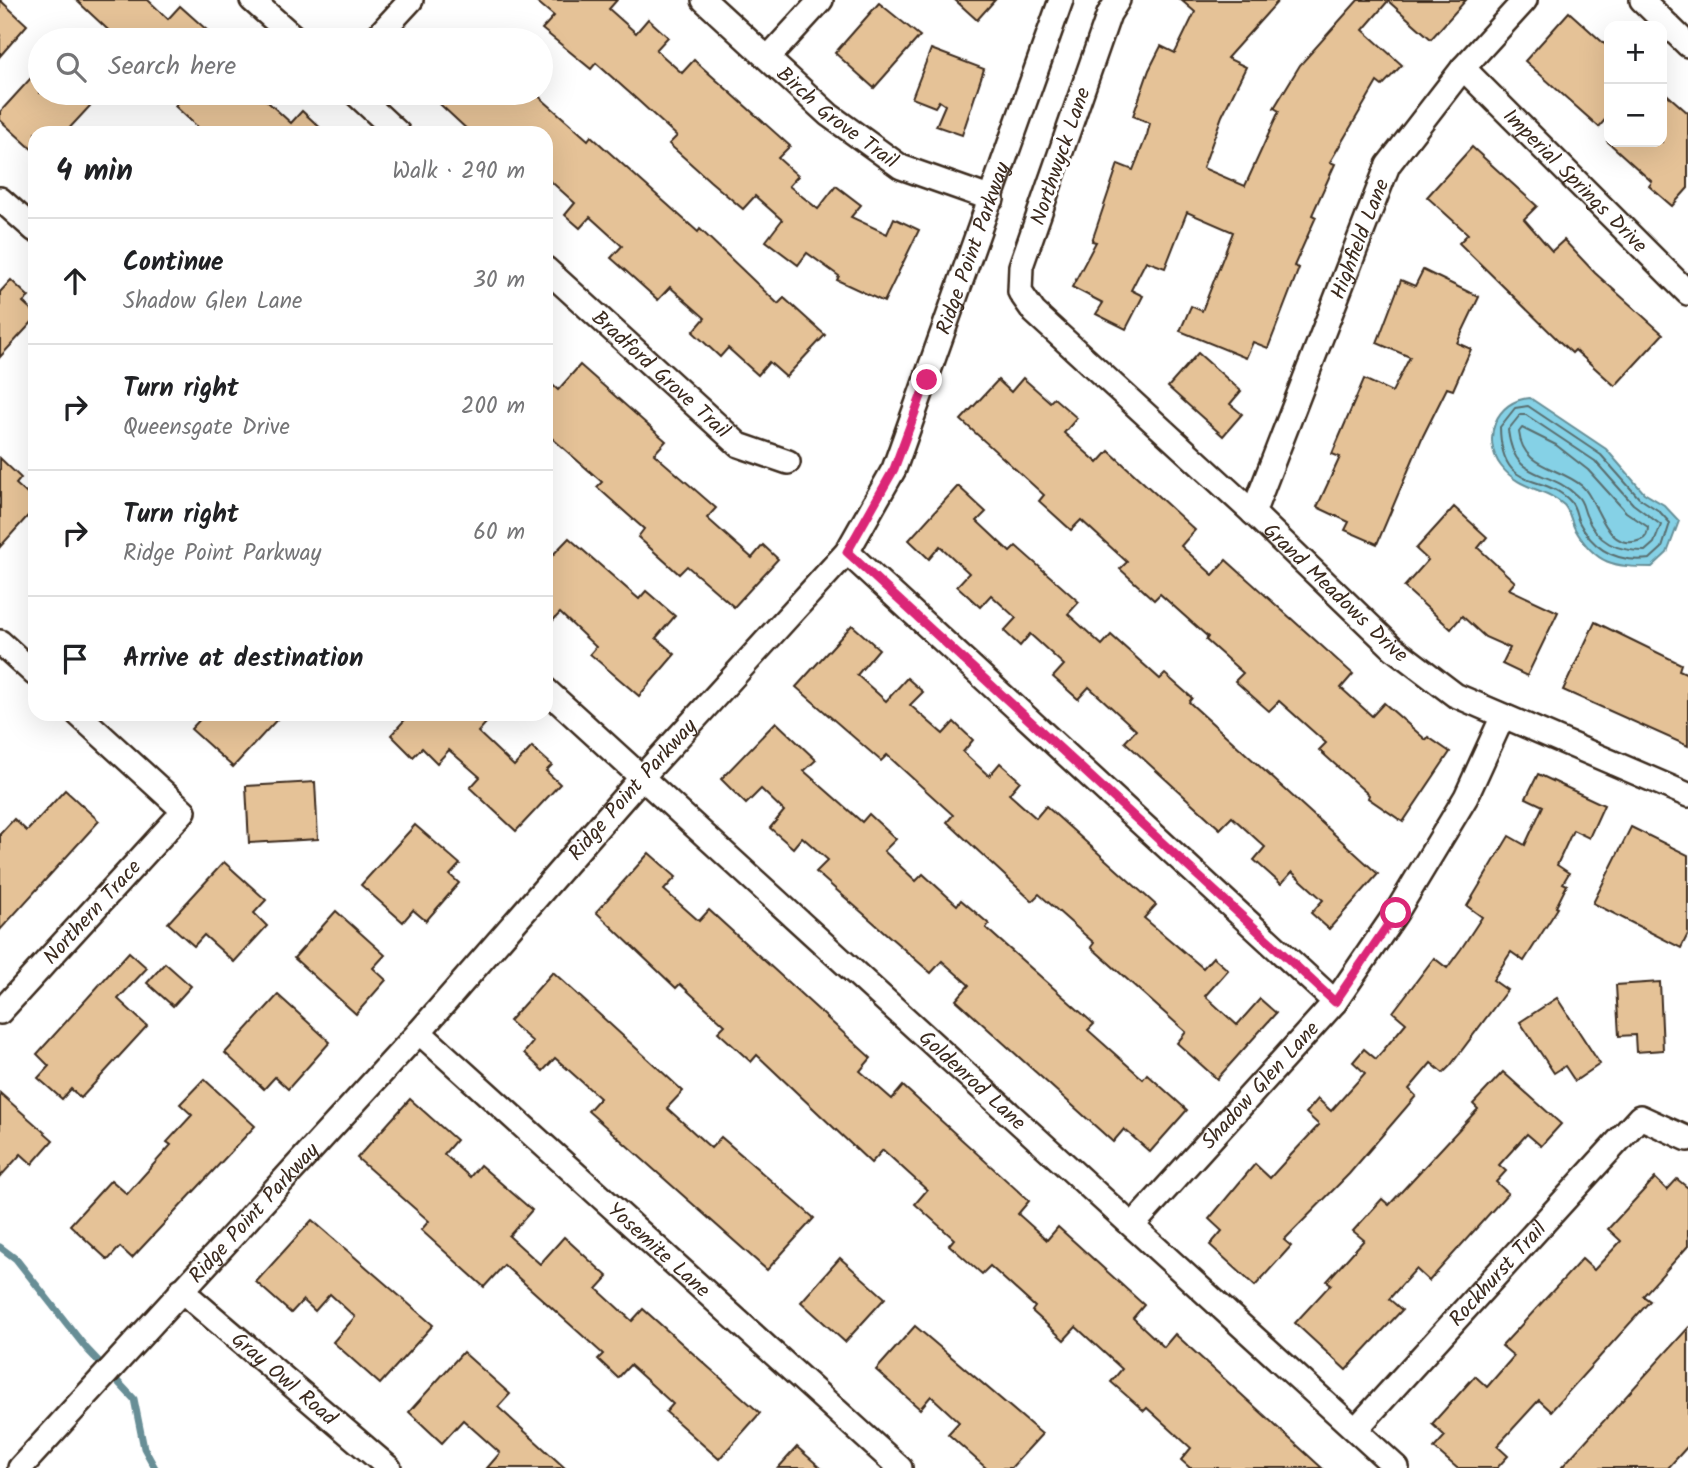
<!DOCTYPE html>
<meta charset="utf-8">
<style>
:root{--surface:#fff;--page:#f2f2f2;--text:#202124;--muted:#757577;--line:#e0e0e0}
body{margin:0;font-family:Kalam,sans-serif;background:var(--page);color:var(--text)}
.controls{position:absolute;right:21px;top:21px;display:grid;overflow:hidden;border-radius:14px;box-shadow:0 7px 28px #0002}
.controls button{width:63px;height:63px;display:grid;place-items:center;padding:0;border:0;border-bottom:2px solid var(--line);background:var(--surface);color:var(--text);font:35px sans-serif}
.stop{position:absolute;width:21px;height:21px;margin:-16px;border:5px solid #db2777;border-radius:50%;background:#fff}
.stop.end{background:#db2777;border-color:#fff;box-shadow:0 2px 7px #0008}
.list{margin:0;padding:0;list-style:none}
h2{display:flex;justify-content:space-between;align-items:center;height:91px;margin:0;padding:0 28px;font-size:30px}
h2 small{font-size:23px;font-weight:400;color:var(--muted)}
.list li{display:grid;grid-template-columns:46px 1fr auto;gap:21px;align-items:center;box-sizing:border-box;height:126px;padding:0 28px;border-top:2px solid var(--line)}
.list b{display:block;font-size:26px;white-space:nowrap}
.list p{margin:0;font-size:23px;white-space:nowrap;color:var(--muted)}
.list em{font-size:23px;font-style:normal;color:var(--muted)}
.icon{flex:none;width:38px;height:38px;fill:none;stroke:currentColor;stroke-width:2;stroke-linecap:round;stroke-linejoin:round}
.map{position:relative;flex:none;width:1688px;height:1468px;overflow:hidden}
.search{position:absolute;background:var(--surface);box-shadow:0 7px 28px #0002;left:28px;top:28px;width:525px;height:77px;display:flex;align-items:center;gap:18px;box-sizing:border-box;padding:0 24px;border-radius:38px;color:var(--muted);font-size:26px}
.panel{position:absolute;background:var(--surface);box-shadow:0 7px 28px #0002;left:28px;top:126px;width:525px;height:595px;border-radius:21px}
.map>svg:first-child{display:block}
.water{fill:#85d1e6;stroke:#678e96;stroke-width:2}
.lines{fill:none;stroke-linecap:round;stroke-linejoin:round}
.shore{stroke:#596d6e;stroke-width:2}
.stream{stroke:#678e96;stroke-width:7}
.building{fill:#e5c297;stroke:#3b2a1e;stroke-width:2}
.minor-casing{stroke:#3b2a1e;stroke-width:28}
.minor{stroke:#fff;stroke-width:23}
.route{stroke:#db2777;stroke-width:9}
.labels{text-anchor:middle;stroke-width:6;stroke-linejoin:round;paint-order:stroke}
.street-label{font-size:21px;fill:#3b2a1e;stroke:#fff}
</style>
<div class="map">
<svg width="1688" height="1468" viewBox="0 0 1688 1468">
<rect width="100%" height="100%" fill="#fff"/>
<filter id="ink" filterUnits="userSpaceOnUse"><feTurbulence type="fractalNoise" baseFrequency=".0143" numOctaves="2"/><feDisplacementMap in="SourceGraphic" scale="14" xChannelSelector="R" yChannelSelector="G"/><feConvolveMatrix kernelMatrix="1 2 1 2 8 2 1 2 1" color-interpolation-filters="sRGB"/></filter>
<g filter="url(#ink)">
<path class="water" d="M1530 398 1606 449 1644 493 1664 505 1679 521 1667 553 1652 567C1614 567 1596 565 1575 529 1571 522 1570 511 1564 505 1545 487 1520 491 1501 466 1481 439 1496 400 1530 398Z"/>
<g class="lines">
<g class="shore">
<path d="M1528 406 1601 455 1639 498 1659 511 1670 523 1662 548 1650 559C1618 563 1594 551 1579 522 1576 516 1576 508 1571 502 1543 471 1501 495 1500 427L1515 408Z"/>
<path d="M1520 415H1526L1595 461 1633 504 1661 525 1654 543 1645 551C1617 551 1597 543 1586 515 1583 508 1583 501 1577 496 1547 467 1514 483 1508 430Z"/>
<path d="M1522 428 1556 445 1588 470 1626 512 1648 527C1648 532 1647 538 1641 540 1605 554 1599 501 1582 486 1558 466 1523 469 1519 432Z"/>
</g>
<path class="stream" d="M0 1247 16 1259 86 1348 134 1399 144 1448 155 1468"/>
</g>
<g class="building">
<path d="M0 0 27 25 0 56Z"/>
<path d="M76 0H148L168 19 180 6 208 31 199 40H119Z"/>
<path d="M535 0H617L609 9 636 33 648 19 668 37 656 50 682 73 694 60 790 146 778 158 798 176 789 186 818 209 836 186 861 205 851 217 887 234 894 218 919 230 884 302 837 280 839 276 807 253 798 265 766 241 782 220 755 196 743 209 710 181 669 144 677 136 632 95 596 63 591 69 542 29 554 16Z"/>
<path d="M955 0H995L977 20Z"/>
<path d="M1181 0H1279L1227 58 1246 67 1222 116 1203 168 1245 186 1279 111 1274 108 1300 65 1358 0H1466L1431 39 1388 1 1363 30 1402 65 1382 86 1377 82 1330 162 1335 164 1312 215 1316 217 1294 266 1299 268 1268 348 1253 342 1246 358 1180 331 1191 306 1202 311 1233 232 1187 212 1165 268 1146 261 1131 290 1143 296 1126 329 1096 314 1103 303 1072 287 1096 242 1092 241 1118 164 1133 170 1147 135 1150 123 1133 116 1149 70 1161 46 1175 53 1195 12Z"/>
<path d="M879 3 920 36 874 88 835 53Z"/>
<path d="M1569 12 1609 48V115L1599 127 1525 61Z"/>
<path d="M931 49 984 69 962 135 936 126 945 105 939 101 935 107 912 98Z"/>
<path d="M40 68V93H102L65 133H35V152L0 120V112Z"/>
<path d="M1662 90 1688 113V188L1672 206 1649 186 1652 182 1608 142H1662Z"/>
<path d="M166 93H258L291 123 302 111 326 133H204L175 106 177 103Z"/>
<path d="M428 93H535L588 140 591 136 698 232 700 229 778 304 784 298 825 335 786 377 769 362 758 375 728 348 720 357 693 332 705 318 670 287 658 300 627 272 611 258 622 246 590 217 580 228 565 215 575 203 546 177V133H471Z"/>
<path d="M1472 147 1537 206 1524 219 1552 251 1564 240 1595 273 1663 334 1615 386 1575 350 1572 353 1559 341 1459 243 1468 234 1427 197Z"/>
<path d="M1423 270 1479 297 1457 343 1471 349 1453 390 1447 388 1422 438 1377 544 1345 530 1349 522 1317 507 1340 457 1332 454 1364 379 1392 392 1410 357 1377 343 1401 280 1415 286Z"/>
<path d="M11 280 29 297 23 302 35 313V319L0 357V292Z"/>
<path d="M1198 353 1241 391 1230 404 1242 414 1223 436 1168 387Z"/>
<path d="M580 365 666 441 654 454 716 508 707 518 752 558 763 545 778 559 734 607 687 566 679 574 638 537 644 529 597 487 602 482 546 433V379L558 390Z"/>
<path d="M1023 378 1050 402 1054 398 1077 418 1064 433 1098 463 1109 451 1195 530 1181 546 1213 575 1226 560 1353 674 1341 688 1372 716 1384 703 1426 740 1428 737 1450 752 1403 822 1368 798 1369 795 1319 750 1326 743 1279 701 1269 711 1235 681 1243 673 1206 640 1208 637 1160 594 1154 600 1120 569 1127 562 1081 520 1071 530 1039 501 1044 495 961 420 998 380 1011 392Z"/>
<path d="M0 458 21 478 16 484 35 501V508L0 547Z"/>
<path d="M958 486 986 512 977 521 1010 552 1016 546 1079 602 1068 614 1102 645 1111 635 1160 679 1165 674 1192 698 1189 702 1378 874 1329 929 1311 913 1323 900 1292 872 1281 884 1254 860 1265 847 1232 817 1220 829 1125 742 1136 730 1089 687 1078 699 1053 677 1064 665 1030 634 1020 646 1004 631 1016 618 991 595 980 607 957 586 969 573 940 546 929 559 909 540Z"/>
<path d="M1454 507 1487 537 1478 548 1515 582 1509 589 1558 612 1527 676 1502 664 1510 648 1485 637 1462 616 1451 629 1404 587 1428 560 1416 549Z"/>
<path d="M569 538 639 599 646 591 675 616 656 638 675 654 639 696 590 654 596 647 560 613 546 628V562Z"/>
<path d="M1595 622 1681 664 1679 670 1688 674V746L1563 690Z"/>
<path d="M852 625 879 649 857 675 886 701 907 678 923 692 910 705 943 734 954 722 973 740 963 752 989 776 1000 763 1020 781 1009 794 1036 818 1046 806 1156 905 1144 918 1203 968 1213 957 1228 970 1205 996 1237 1025 1260 999 1276 1013 1217 1079 1177 1043 1186 1032 1091 947 1094 943 1039 894 1032 901 947 822 953 815 887 755 881 761 796 687Z"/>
<path d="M205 714H282L233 767 191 729Z"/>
<path d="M410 714H494L478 732 514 766 532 747 552 765 546 771 560 784 516 831 470 788 480 777 449 750 437 763 422 748 413 757 391 735Z"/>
<path d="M776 722 816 760 804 771 862 822 869 814 896 839 884 851 916 881 923 874 957 905 961 900 989 924 986 928 1094 1024 1088 1030 1143 1079 1147 1074 1187 1110 1150 1152 1124 1129 1113 1142 956 1000 969 985 942 961 931 973 816 872 828 860 802 837 793 848 770 828 784 811 761 789 746 804 721 779Z"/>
<path d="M1538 774 1604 805 1589 838 1573 830 1557 865 1569 873 1563 883 1567 885 1556 907 1558 908 1524 961 1511 952 1493 980 1507 990 1450 1066 1443 1073 1431 1063 1409 1089 1416 1096 1349 1174 1284 1240 1291 1246 1255 1286 1210 1245 1222 1231 1209 1219 1255 1164 1270 1178 1290 1156 1319 1125 1306 1113 1318 1099 1331 1111 1365 1073 1353 1062 1364 1049 1376 1059 1406 1023 1393 1012 1434 958 1447 968 1461 949 1482 917 1467 906 1509 836 1525 845 1543 806 1526 798Z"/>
<path d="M315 782 318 839 249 843 246 786Z"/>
<path d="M65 790 99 821 0 930V834L14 819 27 831Z"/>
<path d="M415 825 460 864 450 875 459 883 426 921 413 910 403 922 361 885Z"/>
<path d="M1631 827 1688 855V934L1681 948 1593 903Z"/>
<path d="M649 853 676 877 664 890 699 921 709 910 871 1058 860 1071 892 1099 903 1086 1029 1201 1018 1214 1047 1240 1058 1227 1144 1305 1133 1318 1164 1347 1175 1334 1322 1468H1190L1181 1460 1191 1448 1147 1408 1144 1411 1111 1382 1122 1369 1076 1327 1064 1340 1032 1311 1035 1307 990 1266 982 1274 949 1245 954 1239 915 1204 927 1190 883 1150 871 1163 757 1055 751 1062 718 1032 725 1025 680 984 676 988 596 912Z"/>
<path d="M224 862 266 900 254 913 267 926 234 962 204 935 194 946 168 923Z"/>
<path d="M336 911 385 955 373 968 386 980 356 1014 294 958Z"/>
<path d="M129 952 147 968 118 999 147 1026 81 1098 71 1089 62 1099 38 1078 49 1066 37 1054Z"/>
<path d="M165 963 191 986 173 1006 147 983Z"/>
<path d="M553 972 683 1091 667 1108 711 1148 721 1137 814 1218 767 1270 588 1111 600 1098 555 1058 543 1071 524 1053 533 1042 509 1021Z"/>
<path d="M1660 982 1663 1050 1636 1052 1635 1035 1619 1036 1616 985Z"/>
<path d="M278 995 330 1042 288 1089 275 1077 264 1089 225 1053Z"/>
<path d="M1557 998 1600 1064 1575 1081 1565 1066 1554 1073 1520 1022Z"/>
<path d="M1503 1072 1561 1124 1541 1146 1527 1134 1499 1165 1506 1171 1496 1182 1508 1193 1429 1281 1416 1269 1389 1299 1402 1310 1346 1370 1295 1323 1331 1284 1327 1281 1364 1240 1353 1231 1382 1199 1389 1205 1478 1109 1473 1104Z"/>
<path d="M204 1079 255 1126 132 1258 120 1247 108 1260 70 1225 111 1180 127 1194 171 1145 167 1142 192 1115 180 1104Z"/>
<path d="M0 1093 53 1140 32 1164 21 1154 0 1177Z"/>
<path d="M410 1099 456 1140 444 1154 470 1177 480 1165 532 1210 509 1236 540 1264 564 1237 608 1277 597 1289 632 1321 643 1309 760 1413 719 1459 666 1412 673 1404 630 1365 618 1378 598 1359 603 1354 504 1265 484 1287 421 1230 429 1221 357 1158Z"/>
<path d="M1655 1178 1667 1190 1677 1179 1688 1188V1246L1643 1296 1650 1301 1551 1411 1539 1400 1497 1446 1508 1456 1497 1468H1457L1434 1448 1445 1436 1432 1424 1475 1376 1487 1387 1514 1356 1502 1346 1582 1259 1594 1270 1621 1241 1608 1229Z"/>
<path d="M312 1220 433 1325 380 1384 333 1342 355 1317 330 1294 315 1311 303 1300 291 1313 256 1282Z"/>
<path d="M840 1258 885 1298 845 1342 801 1302Z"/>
<path d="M915 1326 1042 1434 1011 1468H986L948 1434 959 1422 931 1396 920 1409 876 1370Z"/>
<path d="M1688 1328V1446L1668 1468H1561Z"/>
<path d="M463 1352 510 1394 498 1407 565 1468H487L500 1453 463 1420 442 1443 409 1412Z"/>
<path d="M797 1447 821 1468H778Z"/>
</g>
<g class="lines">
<g class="minor-casing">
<g id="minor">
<path d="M252 0 297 40"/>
<path id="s1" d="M704 0 829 115 901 167 992 199"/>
<path id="s2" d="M1118 0 1109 14 1021 266 1020 292 1034 312 1253 513 1393 648 1455 695 1688 795"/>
<path d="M1642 0 1688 45"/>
<path d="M374 40 411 0"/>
<path d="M768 58 821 0"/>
<path id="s3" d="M1463 68 1688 293"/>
<path d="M355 93 398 133"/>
<path d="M0 199 35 230"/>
<path id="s4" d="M546 269 739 445 788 462"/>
<path id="s5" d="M1253 513 1388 165 1463 68 1525 0"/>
<path d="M847 552 1335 1002"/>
<path d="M0 642 35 674"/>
<path id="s6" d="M546 690 1397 1468"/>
<path id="s7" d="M0 1012 184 811 78 714"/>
<path id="s8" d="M419 1032 900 1468"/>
<path id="s9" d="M1133 1225 1335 1002 1396 913 1466 797 1502 718"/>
<path id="s10" d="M181 1290 389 1468"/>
<path id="s11" d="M1356 1429 1640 1117 1688 1139"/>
<path id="s12" d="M20 1468 419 1032 642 777 847 552 894 469 1061 0"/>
</g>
</g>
<use href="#minor" class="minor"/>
</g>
</g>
<g class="lines" filter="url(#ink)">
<path class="route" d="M927 380 894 469 847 552 1335 1002 1396 913"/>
</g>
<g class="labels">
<g class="street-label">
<text dy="7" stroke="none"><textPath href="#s1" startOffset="178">Birch Grove Trail</textPath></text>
<text transform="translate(1060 156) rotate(-71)" y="7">Northwyck Lane</text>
<text dy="7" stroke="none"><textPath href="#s3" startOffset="159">Imperial Springs Drive</textPath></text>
<text dy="7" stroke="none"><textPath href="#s5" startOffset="294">Highfield Lane</textPath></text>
<text dy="7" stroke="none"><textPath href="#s12" startOffset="1564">Ridge Point Parkway</textPath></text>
<text dy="7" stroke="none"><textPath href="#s4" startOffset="156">Bradford Grove Trail</textPath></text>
<text dy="7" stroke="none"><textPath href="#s2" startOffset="746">Grand Meadows Drive</textPath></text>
<text dy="7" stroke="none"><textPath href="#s12" startOffset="914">Ridge Point Parkway</textPath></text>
<text dy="7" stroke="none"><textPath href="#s7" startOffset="136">Northern Trace</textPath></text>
<text dy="7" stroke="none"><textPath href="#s6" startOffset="578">Goldenrod Lane</textPath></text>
<text dy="7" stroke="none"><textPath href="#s9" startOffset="189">Shadow Glen Lane</textPath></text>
<text dy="7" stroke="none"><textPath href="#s12" startOffset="346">Ridge Point Parkway</textPath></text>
<text dy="7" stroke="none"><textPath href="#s8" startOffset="324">Yosemite Lane</textPath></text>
<text dy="7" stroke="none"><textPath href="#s11" startOffset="210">Rockhurst Trail</textPath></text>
<text dy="7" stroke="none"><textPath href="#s10" startOffset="136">Gray Owl Road</textPath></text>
</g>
</g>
</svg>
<div class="controls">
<button>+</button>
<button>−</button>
</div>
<div class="stop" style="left:1396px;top:913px"></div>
<div class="stop end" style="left:927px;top:380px"></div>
<div class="search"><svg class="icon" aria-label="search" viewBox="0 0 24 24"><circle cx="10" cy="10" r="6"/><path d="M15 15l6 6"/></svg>Search here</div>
<section class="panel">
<h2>4 min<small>Walk · 290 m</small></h2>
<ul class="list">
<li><svg class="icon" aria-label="ahead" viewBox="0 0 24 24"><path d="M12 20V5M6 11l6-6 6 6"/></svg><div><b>Continue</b><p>Shadow Glen Lane</p></div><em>30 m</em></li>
<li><svg class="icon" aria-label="right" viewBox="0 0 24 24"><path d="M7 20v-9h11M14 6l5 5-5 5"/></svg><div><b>Turn right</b><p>Queensgate Drive</p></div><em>200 m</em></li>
<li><svg class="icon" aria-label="right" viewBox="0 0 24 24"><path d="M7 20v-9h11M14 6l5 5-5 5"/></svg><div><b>Turn right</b><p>Ridge Point Parkway</p></div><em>60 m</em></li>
<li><svg class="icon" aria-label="arrive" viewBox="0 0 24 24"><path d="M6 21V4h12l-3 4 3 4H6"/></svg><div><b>Arrive at destination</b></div></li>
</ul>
</section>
</div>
